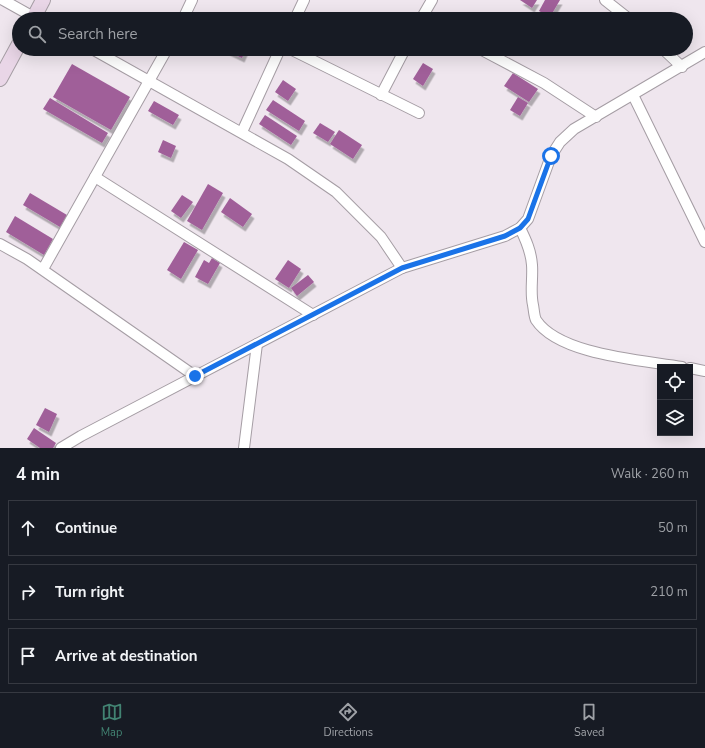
<!DOCTYPE html>
<meta charset="utf-8">
<style>
:root{--surface:#171b24;--page:#20242c;--text:#f1f3f6;--muted:#9ea1a6;--line:#363941;--accent:#428372}
body{margin:0;font-family:"Nunito Sans",sans-serif;background:var(--page);color:var(--text)}
.controls{position:absolute;right:12px;bottom:12px;display:grid;overflow:hidden;border-radius:0px;box-shadow:0 4px 16px #0002}
.controls button{width:36px;height:36px;display:grid;place-items:center;padding:0;border:0;border-bottom:1px solid var(--line);background:var(--surface);color:var(--text);font:20px sans-serif}
.stop{position:absolute;width:12px;height:12px;margin:-9px;border:3px solid #1a73e8;border-radius:50%;background:#fff}
.stop.end{background:#1a73e8;border-color:#fff;box-shadow:0 1px 4px #0008}
.list{margin:0;padding:0;list-style:none}
h2{display:flex;justify-content:space-between;align-items:center;height:52px;margin:0;padding:0 16px;font-size:17px}
h2 small{font-size:13px;font-weight:400;color:var(--muted)}
.list li{display:grid;grid-template-columns:26px 1fr auto;gap:12px;align-items:center;box-sizing:border-box;height:56px;margin:0 8px 8px;padding:0 8px;border:1px solid var(--line);border-radius:0px}
.list b{display:block;font-size:15px;white-space:nowrap}
.list em{font-size:13px;font-style:normal;color:var(--muted)}
.icon{flex:none;width:22px;height:22px;fill:none;stroke:currentColor;stroke-width:2;stroke-linecap:round;stroke-linejoin:round}
.map{position:relative;flex:none;width:705px;height:448px;overflow:hidden}
.search{position:absolute;background:var(--surface);box-shadow:0 4px 16px #0002;left:12px;right:12px;top:12px;height:44px;display:flex;align-items:center;gap:10px;box-sizing:border-box;padding:0 14px;border-radius:22px;color:var(--muted);font-size:15px}
.sheet{height:244px;background:var(--surface)}
nav{display:flex;justify-content:space-around;align-items:center;box-sizing:border-box;height:56px;border-top:1px solid var(--line);background:var(--surface);font-size:11px;color:var(--muted)}
nav a{display:grid;justify-items:center;gap:2px}
nav .on{color:var(--accent)}
.map>svg:first-child{display:block}
.building{fill:#a05f99;filter:url(#shadow)}
.lines{fill:none;stroke-linecap:round;stroke-linejoin:round}
.street-casing{stroke:#a59da4;stroke-width:12}
.secondary-casing{stroke:#a59da4;stroke-width:16}
.street{stroke:#fff;stroke-width:10}
.secondary{stroke:#e9d6e7;stroke-width:14}
.route{stroke:#1a73e8;stroke-width:5}
</style>
<div class="map">
<svg width="705" height="448" viewBox="0 0 705 448">
<defs>
<filter id="shadow"><feDropShadow dx="2.5" dy="4.5" stdDeviation="0" flood-color="#0004"/></filter>
</defs>
<rect width="100%" height="100%" fill="#efe6ee"/>
<g class="building">
<path d="M520 0H537L532 8Z"/>
<path d="M545 0H560L550 17 539 11Z"/>
<path d="M223 49H246L242 58Z"/>
<path d="M423 63 433 69 423 86 413 79Z"/>
<path d="M72 64 130 97 111 130 53 97Z"/>
<path d="M513 73 538 89 529 102 504 86Z"/>
<path d="M283 80 296 89 288 101 275 92Z"/>
<path d="M518 97 528 103 520 116 510 110Z"/>
<path d="M50 98 108 133 102 143 43 109Z"/>
<path d="M273 100 305 121 299 131 266 110Z"/>
<path d="M154 101 179 115 173 125 148 111Z"/>
<path d="M265 115 297 136 291 145 259 124Z"/>
<path d="M320 123 335 132 328 142 313 133Z"/>
<path d="M339 130 362 145 353 159 330 144Z"/>
<path d="M163 140 176 146 171 158 158 152Z"/>
<path d="M208 184 223 193 202 230 187 221Z"/>
<path d="M30 193 67 215 60 227 23 205Z"/>
<path d="M182 195 193 202 181 218 171 211Z"/>
<path d="M230 198 252 214 243 227 221 212Z"/>
<path d="M15 216 53 239 44 255 6 232Z"/>
<path d="M184 242 198 250 181 279 167 270Z"/>
<path d="M212 258 220 263 208 284 195 277 204 260 209 263Z"/>
<path d="M288 260 301 269 289 288 275 279Z"/>
<path d="M308 275 314 282 297 296 291 288Z"/>
<path d="M45 408 57 414 49 432 36 425Z"/>
<path d="M34 428 56 443 53 448H40L27 439Z"/>
</g>
<g class="lines">
<g class="street-casing">
<g id="street">
<path d="M3 0 37 19"/>
<path d="M605 0 629 19"/>
<path d="M183 19 192 0"/>
<path d="M295 19 304 0"/>
<path d="M421 19 432 0"/>
<path d="M92 49 288 159 336 192 381 237 402 268"/>
<path d="M290 49 419 113"/>
<path d="M480 49 544 83 596 117"/>
<path d="M663 49 682 67"/>
<path d="M381 95 405 49"/>
<path d="M633 95 705 242"/>
<path d="M242 132 280 49"/>
<path d="M95 177 313 315"/>
<path d="M520 228C526 240 531 251 532 265 533 279 530 292 533 305 534 310 534 316 536 320 559 355 642 360 682 367"/>
<path d="M0 244 27 259 195 376"/>
<path d="M43 269 167 49"/>
<path d="M690 368 705 371"/>
<path d="M61 448 81 436 402 268 505 236 520 228 528 219 551 156 560 142 574 129 705 52"/>
<path d="M244 448 257 344"/>
</g>
</g>
<g class="secondary-casing">
<g id="secondary">
<path d="M33 19 43 0"/>
<path d="M0 79 19 44"/>
</g>
</g>
<use href="#street" class="street"/>
<use href="#secondary" class="secondary"/>
</g>
<g class="lines">
<path class="route" d="M195 376 402 268 505 236 520 228 528 219 551 156"/>
</g>
</svg>
<div class="controls">
<button><svg class="icon" aria-label="locate" viewBox="0 0 24 24"><circle cx="12" cy="12" r="6"/><path d="M12 2v4M12 18v4M2 12h4M18 12h4"/></svg></button>
<button><svg class="icon" aria-label="layers" viewBox="0 0 24 24"><path d="M12 4l9 5-9 5-9-5zM3 14l9 5 9-5"/></svg></button>
</div>
<div class="stop" style="left:551px;top:156px"></div>
<div class="stop end" style="left:195px;top:376px"></div>
<div class="search"><svg class="icon" aria-label="search" viewBox="0 0 24 24"><circle cx="10" cy="10" r="6"/><path d="M15 15l6 6"/></svg>Search here</div>
</div>
<section class="sheet">
<h2>4 min<small>Walk · 260 m</small></h2>
<ul class="list">
<li><svg class="icon" aria-label="ahead" viewBox="0 0 24 24"><path d="M12 20V5M6 11l6-6 6 6"/></svg><div><b>Continue</b></div><em>50 m</em></li>
<li><svg class="icon" aria-label="right" viewBox="0 0 24 24"><path d="M7 20v-9h11M14 6l5 5-5 5"/></svg><div><b>Turn right</b></div><em>210 m</em></li>
<li><svg class="icon" aria-label="arrive" viewBox="0 0 24 24"><path d="M6 21V4h12l-3 4 3 4H6"/></svg><div><b>Arrive at destination</b></div></li>
</ul>
</section>
<nav>
<a class="on"><svg class="icon" aria-label="map" viewBox="0 0 24 24"><path d="M3 6l6-2 6 2 6-2v14l-6 2-6-2-6 2zM9 4v14M15 6v14"/></svg>Map</a>
<a><svg class="icon" aria-label="directions" viewBox="0 0 24 24"><path d="M12 3l9 9-9 9-9-9zM9 14v-3h6M13 9l2 2-2 2"/></svg>Directions</a>
<a><svg class="icon" aria-label="saved" viewBox="0 0 24 24"><path d="M7 4h10v16l-5-4-5 4z"/></svg>Saved</a>
</nav>
